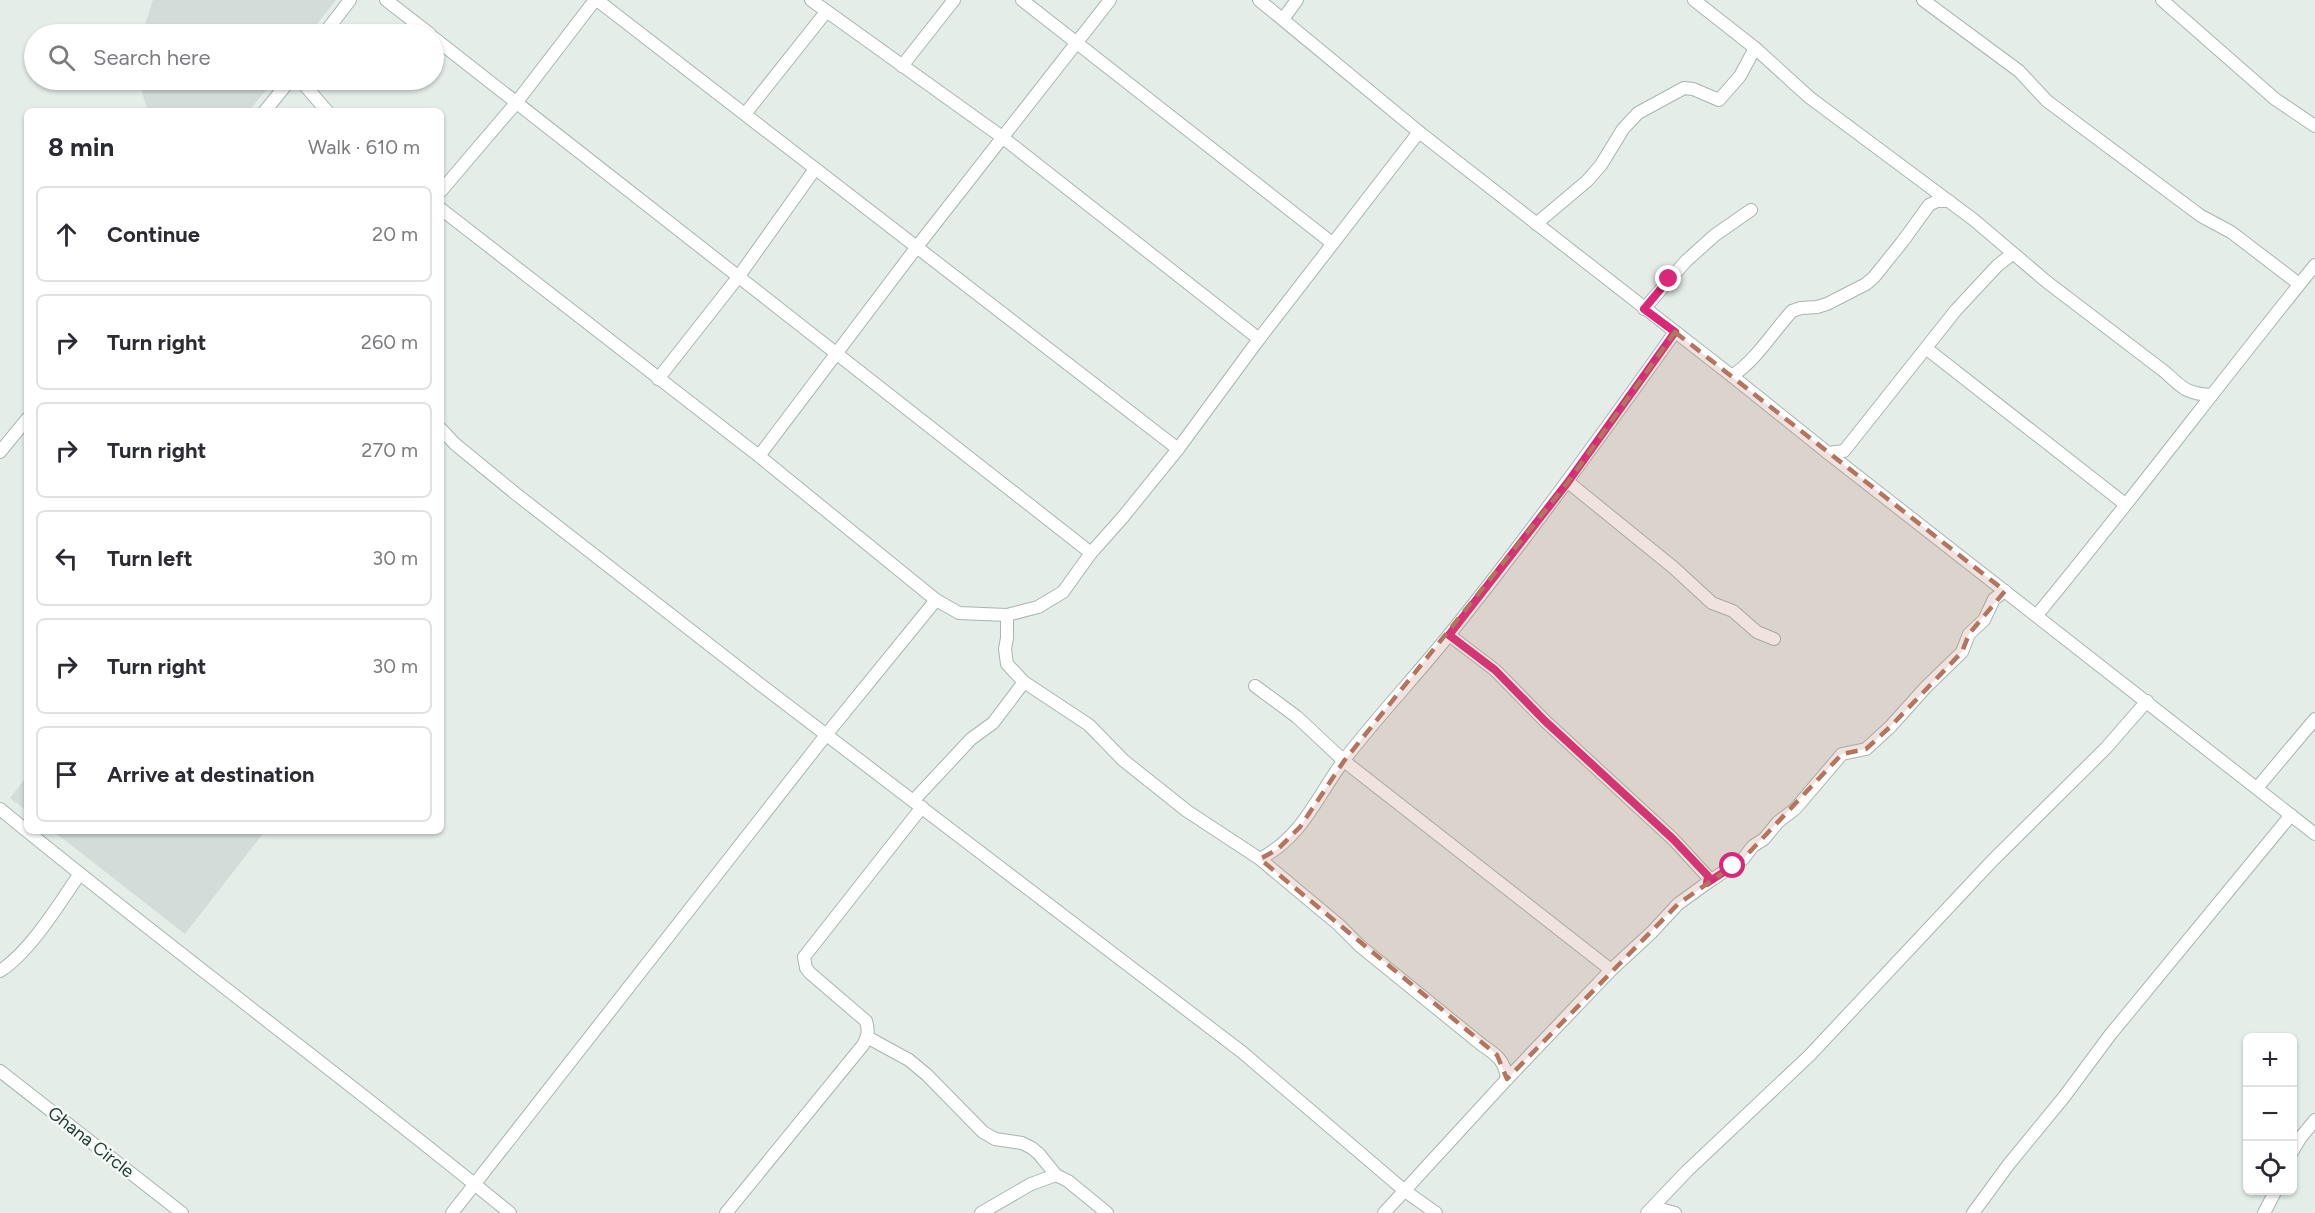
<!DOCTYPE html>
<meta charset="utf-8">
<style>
:root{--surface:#fff;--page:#f7f7f7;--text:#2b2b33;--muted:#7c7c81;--line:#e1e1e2}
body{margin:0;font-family:Figtree,sans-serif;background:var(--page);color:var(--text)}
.controls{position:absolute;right:18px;bottom:18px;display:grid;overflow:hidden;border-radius:9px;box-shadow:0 2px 4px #0004}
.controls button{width:54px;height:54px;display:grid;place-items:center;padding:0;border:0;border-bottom:2px solid var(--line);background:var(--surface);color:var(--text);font:30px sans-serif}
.stop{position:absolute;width:18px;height:18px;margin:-14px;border:4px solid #db2777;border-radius:50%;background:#fff}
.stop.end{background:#db2777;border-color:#fff;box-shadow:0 2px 6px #0008}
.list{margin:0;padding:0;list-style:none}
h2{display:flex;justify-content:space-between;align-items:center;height:78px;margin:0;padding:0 24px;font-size:26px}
h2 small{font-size:20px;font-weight:400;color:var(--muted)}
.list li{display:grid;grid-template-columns:39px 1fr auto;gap:18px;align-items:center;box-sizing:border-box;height:96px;margin:0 12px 12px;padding:0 12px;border:2px solid var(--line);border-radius:9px}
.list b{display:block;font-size:22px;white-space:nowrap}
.list em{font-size:20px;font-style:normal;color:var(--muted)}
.icon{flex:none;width:33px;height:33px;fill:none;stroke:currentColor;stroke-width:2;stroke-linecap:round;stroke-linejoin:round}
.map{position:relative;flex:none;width:2315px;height:1213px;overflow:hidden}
.search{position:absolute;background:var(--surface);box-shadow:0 2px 4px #0004;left:24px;top:24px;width:420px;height:66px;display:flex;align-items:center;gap:15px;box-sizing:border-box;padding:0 21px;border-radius:33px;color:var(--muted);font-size:22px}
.panel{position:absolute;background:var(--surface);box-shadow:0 2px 4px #0004;left:24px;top:108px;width:420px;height:726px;border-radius:9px}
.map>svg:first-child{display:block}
.built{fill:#d3dcd8}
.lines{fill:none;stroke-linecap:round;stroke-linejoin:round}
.minor-casing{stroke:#a8b5b0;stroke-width:14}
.minor{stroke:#fff;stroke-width:12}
.route{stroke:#db2777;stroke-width:8}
.marked{fill:#b37460;fill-opacity:0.2;stroke:#b37460;stroke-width:4.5;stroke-dasharray:12 8;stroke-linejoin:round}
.labels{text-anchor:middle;stroke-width:5;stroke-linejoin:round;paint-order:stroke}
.street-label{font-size:18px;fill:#263d36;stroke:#f5f9f7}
</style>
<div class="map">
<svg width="2315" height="1213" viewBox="0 0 2315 1213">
<rect width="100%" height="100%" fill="#e5ede9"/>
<g class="built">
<path d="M153 0H336L309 34H142Z"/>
<path d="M138 80H274L249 111H148Z"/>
<path d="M27 776V811L10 798Z"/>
<path d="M53 831H265L185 934Z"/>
</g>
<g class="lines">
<g class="minor-casing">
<g id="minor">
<path d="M386 0 430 34"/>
<path d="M597 0 1178 449"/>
<path d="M811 0 1002 137 1259 339"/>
<path d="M1022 0 1332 243"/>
<path d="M1259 0 1419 132 1732 376 1828 453 1844 451 1956 310 1997 266 2012 254"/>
<path d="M1694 0 1755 48 1809 97 1974 220 2047 282 2165 372C2182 388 2187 394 2212 395"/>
<path d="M1923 0 2019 71 2047 101 2201 216 2231 232 2299 284"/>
<path d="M2162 0 2275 99 2315 126"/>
<path d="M1283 19 1297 0"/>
<path d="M324 34 350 0"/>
<path d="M434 38 1091 553"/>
<path d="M902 66 954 0"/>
<path d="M300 80 327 111"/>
<path d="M265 111 290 80"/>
<path d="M745 114 826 12"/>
<path d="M441 191 516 103 595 0"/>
<path d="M441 209 759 456 936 600 959 613 1007 615 1038 607 1063 592 1091 553 1123 517 1178 449 1259 339 1419 132"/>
<path d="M1536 224 1587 181 1601 165 1623 129 1638 113 1684 88 1693 89 1719 100 1740 76 1755 48"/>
<path d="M1644 309 1686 261 1715 235 1751 210"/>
<path d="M1927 349 2125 504"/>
<path d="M1732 376C1757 359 1772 333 1792 311L1801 308 1817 307 1827 304 1866 284 1874 277 1903 241 1929 205 1937 201H1949"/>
<path d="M658 379 739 276 815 169"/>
<path d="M441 429 455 444 516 494 761 685 1242 1052 1405 1191 1436 1213"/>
<path d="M0 452 27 419"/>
<path d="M1828 453 2315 834"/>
<path d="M759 456 916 248 1110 0"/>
<path d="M1568 482 1674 568 1712 603 1733 611 1757 632 1774 639"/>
<path d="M1007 615V638L1005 649 1007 664 1024 682 1089 725 1123 760 1187 811 1260 859 1339 925 1360 946 1482 1045C1497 1055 1505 1061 1507 1079"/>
<path d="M2037 615C2132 500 2221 381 2315 265"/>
<path d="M1255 686 1297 717 1344 761 1611 970"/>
<path d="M2257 788 2315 719"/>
<path d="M914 800 971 739 993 723 1024 682"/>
<path d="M0 809C167 947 342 1075 510 1213"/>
<path d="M1260 859C1303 836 1316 798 1344 760 1377 717 1415 677 1449 635 1528 537 1602 435 1675 332"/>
<path d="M1707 883 1743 859 1753 846 1764 839 1778 822 1795 809 1842 754 1866 749 1890 727 1926 687 1962 652 1969 634 1984 620 1994 599 2005 591"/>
<path d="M0 971C30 952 59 904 79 875"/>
<path d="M867 1037 909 1060 927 1075 983 1132 995 1139 1022 1143 1032 1148 1039 1154 1056 1175 1068 1181 1107 1213"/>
<path d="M0 1071 182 1213"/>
<path d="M2292 1152 2301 1137 2315 1120"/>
<path d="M452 1213 826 735 936 600"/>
<path d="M726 1213 863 1045C868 1036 869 1031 866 1021L810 973 806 968 804 957 922 807"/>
<path d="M981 1213 1031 1184 1056 1175"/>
<path d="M1384 1213 1507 1079 1611 970 1652 932 1678 904 1707 883 1708 877 1673 839 1545 721 1495 670 1449 635"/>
<path d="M1647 1213 1687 1171 1810 1055 1992 861 2106 748 2147 701"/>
<path d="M1652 1213 1664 1210 1675 1213"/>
<path d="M1973 1213 2009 1164 2064 1097 2110 1035 2291 815"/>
<path d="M2264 1213 2276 1190"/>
</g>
</g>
<use href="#minor" class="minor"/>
</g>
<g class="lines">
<path class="route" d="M1669 279 1644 309 1675 332 1568 482 1449 635 1495 670 1545 721 1673 839 1708 876 1707 883 1733 866"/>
</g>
<path class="marked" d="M1675 332 2005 591 1969 634 1962 652 1890 727 1866 749 1842 754 1743 859 1678 904 1507 1079 1497 1055 1260 859 1278 849 1300 827 1344 761 1568 482Z"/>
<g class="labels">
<g class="street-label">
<text transform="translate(91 1142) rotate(38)" y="6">Ghana Circle</text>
</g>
</g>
</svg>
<div class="controls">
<button>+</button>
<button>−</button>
<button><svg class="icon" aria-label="locate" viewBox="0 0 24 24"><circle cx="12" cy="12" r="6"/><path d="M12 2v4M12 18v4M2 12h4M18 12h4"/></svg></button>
</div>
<div class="stop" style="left:1733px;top:866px"></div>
<div class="stop end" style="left:1669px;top:279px"></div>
<div class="search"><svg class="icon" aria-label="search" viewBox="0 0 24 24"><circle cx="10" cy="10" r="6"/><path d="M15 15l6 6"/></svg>Search here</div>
<section class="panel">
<h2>8 min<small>Walk · 610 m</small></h2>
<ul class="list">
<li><svg class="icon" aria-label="ahead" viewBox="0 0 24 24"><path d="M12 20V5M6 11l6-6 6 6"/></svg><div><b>Continue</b></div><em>20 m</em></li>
<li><svg class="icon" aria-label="right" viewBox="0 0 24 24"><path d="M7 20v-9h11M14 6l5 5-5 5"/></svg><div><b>Turn right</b></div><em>260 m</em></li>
<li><svg class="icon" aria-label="right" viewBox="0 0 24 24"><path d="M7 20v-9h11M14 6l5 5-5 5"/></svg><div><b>Turn right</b></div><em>270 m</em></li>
<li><svg class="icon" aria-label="left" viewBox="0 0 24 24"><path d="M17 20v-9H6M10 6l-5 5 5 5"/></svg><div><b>Turn left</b></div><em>30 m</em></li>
<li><svg class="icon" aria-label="right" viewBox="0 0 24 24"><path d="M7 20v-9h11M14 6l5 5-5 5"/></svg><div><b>Turn right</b></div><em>30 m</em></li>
<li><svg class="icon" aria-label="arrive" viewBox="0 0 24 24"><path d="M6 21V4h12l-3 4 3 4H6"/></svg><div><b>Arrive at destination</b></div></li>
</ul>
</section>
</div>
